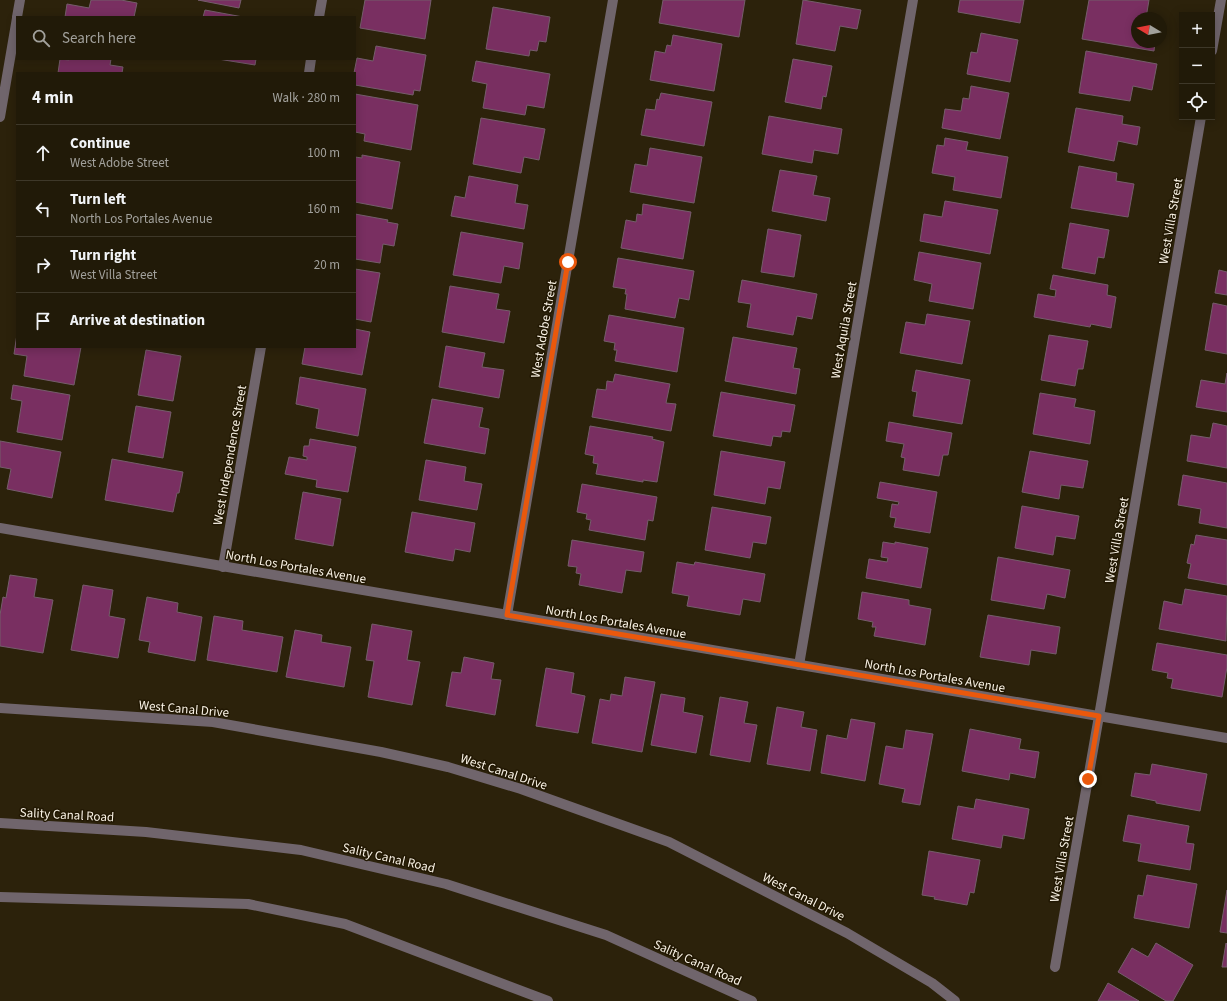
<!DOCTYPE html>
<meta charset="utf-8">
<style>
:root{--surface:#211a08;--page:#292312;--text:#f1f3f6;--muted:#a2a19c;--line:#3e3829}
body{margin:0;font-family:"Source Sans 3",sans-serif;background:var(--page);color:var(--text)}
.controls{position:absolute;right:12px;top:12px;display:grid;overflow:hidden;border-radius:0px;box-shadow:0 2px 10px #0003}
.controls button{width:36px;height:36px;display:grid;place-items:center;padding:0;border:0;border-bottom:1px solid var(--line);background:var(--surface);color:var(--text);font:20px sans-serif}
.compass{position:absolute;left:1131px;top:12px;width:36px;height:36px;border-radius:50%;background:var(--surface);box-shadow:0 2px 10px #0003;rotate:280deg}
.stop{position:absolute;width:12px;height:12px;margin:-9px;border:3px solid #ea580c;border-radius:50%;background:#fff}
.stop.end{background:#ea580c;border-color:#fff;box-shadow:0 1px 4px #0008}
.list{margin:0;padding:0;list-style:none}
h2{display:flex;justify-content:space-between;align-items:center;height:52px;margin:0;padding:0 16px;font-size:17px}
h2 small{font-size:13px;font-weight:400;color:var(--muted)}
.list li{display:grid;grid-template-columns:26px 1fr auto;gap:12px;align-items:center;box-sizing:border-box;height:56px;padding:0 16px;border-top:1px solid var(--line)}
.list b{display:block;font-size:15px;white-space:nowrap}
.list p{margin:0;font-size:13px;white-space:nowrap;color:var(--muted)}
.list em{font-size:13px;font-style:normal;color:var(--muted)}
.icon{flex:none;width:22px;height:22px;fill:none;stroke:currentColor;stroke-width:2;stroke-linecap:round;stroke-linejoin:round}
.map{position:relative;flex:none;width:1227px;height:1001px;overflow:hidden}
.search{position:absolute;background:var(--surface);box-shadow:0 2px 10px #0003;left:16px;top:16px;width:340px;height:44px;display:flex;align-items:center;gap:10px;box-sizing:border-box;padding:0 14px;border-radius:0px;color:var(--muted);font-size:15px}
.panel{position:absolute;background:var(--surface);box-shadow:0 2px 10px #0003;left:16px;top:72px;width:340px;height:276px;border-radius:0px}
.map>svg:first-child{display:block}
.building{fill:#792f61;stroke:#755d6b}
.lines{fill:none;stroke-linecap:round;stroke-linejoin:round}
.minor{stroke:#70656c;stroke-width:10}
.route{stroke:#ea580c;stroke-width:5}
.labels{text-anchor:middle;stroke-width:3;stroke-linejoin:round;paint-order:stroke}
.street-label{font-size:13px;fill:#f9f2e5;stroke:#221803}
</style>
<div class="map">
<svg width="1227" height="1001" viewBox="0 0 1227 1001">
<rect width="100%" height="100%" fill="#2c220b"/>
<g class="building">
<path d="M91 0H121L137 3 134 17H65L67 4 89 8Z"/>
<path d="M198 0H241L239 8Z"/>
<path d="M365 0H431L425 39 360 28Z"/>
<path d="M663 0H745L739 37 659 23Z"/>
<path d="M803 0 861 10 857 29 840 26 835 51 796 44Z"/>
<path d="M960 0H1024L1020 23 958 12Z"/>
<path d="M1089 0H1149L1146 18H1137V42H1155L1154 51 1082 39Z"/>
<path d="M493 7 550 17 546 42 539 41 537 51 530 50 529 56 486 49Z"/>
<path d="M205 10 243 17H203Z"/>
<path d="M981 33 1018 40 1010 82 967 74 971 52 977 53Z"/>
<path d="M673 35 722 44 714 91 650 80 655 51 665 53 667 45 671 46Z"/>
<path d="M376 46 426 55 420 91 414 90 413 95 355 85 354 73 357 58 373 61Z"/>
<path d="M1086 51 1157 64 1152 90 1133 86 1130 101 1079 93Z"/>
<path d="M60 59 69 60 70 59H111L110 65 123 67 122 73H58Z"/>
<path d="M218 59H256L255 65Z"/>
<path d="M793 59 832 66 826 97 823 96 821 109 785 102Z"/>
<path d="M476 61 550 74 544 108 527 105 525 115 483 108 487 84 472 81Z"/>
<path d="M971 86 1009 93 1000 139 942 128 945 109 961 111 963 98 969 99Z"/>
<path d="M661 93 712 102 704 146 641 135 646 109 655 110 657 99 659 100Z"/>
<path d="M355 94 418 105 411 150 364 141 365 134 355 132Z"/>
<path d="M1076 108 1123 116 1122 124 1140 127 1137 145 1118 141 1114 161 1068 152Z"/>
<path d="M769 116 842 129 838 154 814 150 812 163 762 154Z"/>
<path d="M481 118 545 129 539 160 524 157 521 173 473 164Z"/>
<path d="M945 138 968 142 966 150 1008 157 1001 198 953 190 955 177 932 173 937 145 944 146Z"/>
<path d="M650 148 702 157 694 203 630 192 635 164 647 166Z"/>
<path d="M362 155 400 162 392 209 355 202V157L362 158Z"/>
<path d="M1079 166 1117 173 1116 181 1134 184 1128 217 1071 208Z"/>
<path d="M780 170 817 176 813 195 830 198 826 221 772 211Z"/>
<path d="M469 176 518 185 515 203 528 205 524 229 451 216 455 196 465 198Z"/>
<path d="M945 201 998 210 990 254 920 241 924 214 942 217Z"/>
<path d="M643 204 691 212 683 259 621 248 626 220 636 222 637 214 642 215Z"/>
<path d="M355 214 388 220 387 222 398 224 394 246 383 244 380 263 355 259Z"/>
<path d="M1070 223 1109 230 1104 258 1098 257 1095 274 1062 268Z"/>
<path d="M768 229 801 235 794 277 761 272Z"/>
<path d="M461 232 523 243 519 269 504 266 501 283 453 275Z"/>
<path d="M919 252 981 263 973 309 929 301 932 284 914 280Z"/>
<path d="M618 258 694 271 689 300 679 298 675 318 625 309 627 294H625L626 289 613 287Z"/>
<path d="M355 269 380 273 371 322 355 319Z"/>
<path d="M1219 270 1227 272V295L1215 293Z"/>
<path d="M1053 275 1108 285 1107 295 1116 297 1111 328 1091 324 1090 327 1034 317 1038 294 1055 297 1056 290 1050 289Z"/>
<path d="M742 280 817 294 812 319 797 316 793 335 747 327 751 304 738 302Z"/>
<path d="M450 286 499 294 496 309 510 311 504 343 442 332Z"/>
<path d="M1213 303 1227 306V354L1205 350Z"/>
<path d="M927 314 970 321 962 364 900 353 906 322 925 325Z"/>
<path d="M609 315 684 328 677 372 615 361 617 350H614L615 343 604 341Z"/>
<path d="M355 329 370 332 362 375 302 364 305 347H355Z"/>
<path d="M17 334V347H81L74 385 24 376 27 356 14 354Z"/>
<path d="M1049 335 1088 341 1083 369H1078L1075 386 1041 380Z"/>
<path d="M733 337 797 348 793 368 800 369 796 394 725 381Z"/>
<path d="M446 346 485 353 482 367 504 370 499 398 439 387Z"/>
<path d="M146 350 181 356 173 401 138 395Z"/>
<path d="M916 370 970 380 962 424 913 416 917 392 912 391Z"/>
<path d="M1227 373V412L1196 407 1201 380 1225 384Z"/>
<path d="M615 374 670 384 666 403 676 404 671 431 592 417 597 389 606 390 607 381 613 382Z"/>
<path d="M300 377 366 389 358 436 316 428 319 409 296 404Z"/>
<path d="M13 385 70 395 62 440 17 432 22 401 11 399Z"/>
<path d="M721 392 795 405 790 432 782 431 781 437 773 436 771 446 713 436Z"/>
<path d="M1040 393 1076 399 1074 407 1095 411 1090 444 1033 434Z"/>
<path d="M432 399 483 408 479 427 489 429 485 454 424 443Z"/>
<path d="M136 406 171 412 163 458 128 452Z"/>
<path d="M889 422 952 433 948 455H943L939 476 903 470 905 458 901 457 904 444 886 441Z"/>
<path d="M1213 423 1227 426V468L1187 461 1191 435 1210 438Z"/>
<path d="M590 426 653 437 652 439 664 442 657 482 643 480V482L596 474 598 464 593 463 594 456 585 454Z"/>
<path d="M310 439 356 447 348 492 316 487 317 480 285 474 289 457 307 460V457L303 456 304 446H309Z"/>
<path d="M0 441 61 452 52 498 7 489 11 469 0 467Z"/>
<path d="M721 451 785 462 780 489 768 487 765 504 714 495Z"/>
<path d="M1030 451 1088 461 1083 488 1061 485 1059 499 1022 492Z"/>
<path d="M112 459 183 472 179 493H177L173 512 105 500Z"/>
<path d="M426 460 466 467 464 481 482 484 477 510 419 500Z"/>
<path d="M1183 475 1227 483V528L1199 523 1201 509 1178 505Z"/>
<path d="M880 482 937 492 930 533 894 527 896 518 890 517 892 504 898 505 899 502 877 498Z"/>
<path d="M582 484 657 497 653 521 648 520 645 540 589 530 591 520 586 519 587 514 577 512Z"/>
<path d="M303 492 341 499 333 546 295 539Z"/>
<path d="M1022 506 1079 516 1075 539 1056 536 1053 555 1015 548Z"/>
<path d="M712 507 771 517 766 544 753 542 750 558 705 550Z"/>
<path d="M412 512 475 523 470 552 455 549 453 561 405 552Z"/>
<path d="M1196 535 1227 540V585L1188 578 1191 564 1187 563 1191 544 1194 545Z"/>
<path d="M572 540 644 552 641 572 626 570 622 593 579 585 581 574 576 573 577 567 568 566Z"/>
<path d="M883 542 895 544V542L928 548 921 588 866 578 869 559 887 562 888 558 881 557Z"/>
<path d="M998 557 1070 570 1065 598 1047 594 1044 609 991 600Z"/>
<path d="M677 562 694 565 695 562 765 574 760 602 743 599 740 615 687 606 689 596 672 593Z"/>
<path d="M10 575 37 579 34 597 53 600 43 653 0 646V615L3 597 6 598Z"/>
<path d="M83 585 113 590 109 616 125 619 118 658 71 650Z"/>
<path d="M1185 589 1227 596 1226 641 1159 629 1164 601 1182 605Z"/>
<path d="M862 592 909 600V605L931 609 925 645 874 636 876 627H872L873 622 858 619Z"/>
<path d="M147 597 178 603 177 612 202 617 195 661 148 652 150 642 139 640Z"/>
<path d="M988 615 1060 627 1056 654 1031 650 1029 665 980 657Z"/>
<path d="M214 616 243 621 242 630 283 637 277 672 207 660Z"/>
<path d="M372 624 412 631 407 660 420 662 412 705 368 697 374 661 366 660Z"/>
<path d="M295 630 322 635 321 642 351 647 344 687 286 677Z"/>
<path d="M1157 643 1227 655V667L1222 697 1171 688 1173 679 1167 678 1168 673 1152 670Z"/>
<path d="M464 657 494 663 491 679 501 680 495 715 446 706 452 672 461 673Z"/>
<path d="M546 668 574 673 571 693 585 696 578 733 536 726Z"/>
<path d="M625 677 655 682 642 752 592 743 600 699 610 701 611 694 622 696Z"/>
<path d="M661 694 685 698 683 712 703 716 696 753 651 745Z"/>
<path d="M720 697 748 702 744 723 757 725 750 762 710 755Z"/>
<path d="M777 707 804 712 801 727 817 730 810 771 767 764Z"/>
<path d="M851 719 875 723 865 781 821 773 827 735 847 739Z"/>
<path d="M970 729 1021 739 1019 749 1039 752 1035 778 1010 773 1009 780 962 771Z"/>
<path d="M906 730 933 734 920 805 902 802 905 789 879 784 886 746 903 749Z"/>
<path d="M1152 764 1207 774 1200 811 1156 803V801L1131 796 1135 773 1150 775Z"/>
<path d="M976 799 1029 809 1024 839 1003 835 1001 848 952 839 958 806 974 809Z"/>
<path d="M1128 815 1189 826 1186 843 1194 844 1190 870 1138 861 1141 844 1123 841Z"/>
<path d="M929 851 980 860 974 893 970 892 967 905 934 899 935 897 922 895Z"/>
<path d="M1147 875 1197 884 1189 928 1134 918 1138 895 1143 896Z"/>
<path d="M1227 890V933L1220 932Z"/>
<path d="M1156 943 1193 965 1173 1001H1166L1118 972 1132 948 1148 957Z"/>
<path d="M1226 943 1227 944V967H1222Z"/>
<path d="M1108 983 1139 1001H1098Z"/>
</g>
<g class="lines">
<g class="minor">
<path d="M17 17 20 0"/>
<path d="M319 17 322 0"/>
<path d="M1212 51 1221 0"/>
<path d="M309 73 311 59"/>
<path d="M0 117 17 18"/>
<path d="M0 528 1227 738"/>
<path d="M223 567 261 347"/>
<path d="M507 615 613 0"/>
<path d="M799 665 913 0"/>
<path d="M0 708 213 722 381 752 448 767 521 789 669 842 847 933 932 983 955 1001"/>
<path d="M0 823 146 832 301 850 446 884 606 935 752 1001"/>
<path d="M0 897 248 904 345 924 548 1001"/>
<path d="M1055 967 1099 716 1201 117"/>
</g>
</g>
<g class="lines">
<path class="route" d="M568 262 507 615 1099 716 1088 779"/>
</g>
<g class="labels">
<g class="street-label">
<text transform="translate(1170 221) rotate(-80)" y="5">West Villa Street</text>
<text transform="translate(543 329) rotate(-80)" y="5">West Adobe Street</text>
<text transform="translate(843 330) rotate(-80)" y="5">West Aquila Street</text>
<text transform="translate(229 455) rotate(-80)" y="5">West Independence Street</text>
<text transform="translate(1116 540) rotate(-80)" y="5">West Villa Street</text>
<text transform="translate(296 566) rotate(10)" y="5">North Los Portales Avenue</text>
<text transform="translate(616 621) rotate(10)" y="5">North Los Portales Avenue</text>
<text transform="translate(935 675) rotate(10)" y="5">North Los Portales Avenue</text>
<text transform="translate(184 708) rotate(5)" y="5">West Canal Drive</text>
<text transform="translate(504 771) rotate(18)" y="5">West Canal Drive</text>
<text transform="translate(67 814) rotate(3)" y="5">Sality Canal Road</text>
<text transform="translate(389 857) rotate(13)" y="5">Sality Canal Road</text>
<text transform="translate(1061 859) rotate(-80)" y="5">West Villa Street</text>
<text transform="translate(804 896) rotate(27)" y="5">West Canal Drive</text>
<text transform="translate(698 962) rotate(24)" y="5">Sality Canal Road</text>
</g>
</g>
</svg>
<div class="controls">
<button>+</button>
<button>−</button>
<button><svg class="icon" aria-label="locate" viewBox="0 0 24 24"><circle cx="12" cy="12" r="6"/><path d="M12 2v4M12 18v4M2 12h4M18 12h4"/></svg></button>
</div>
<svg class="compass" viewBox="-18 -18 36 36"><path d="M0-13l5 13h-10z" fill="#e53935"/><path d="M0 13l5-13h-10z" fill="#a2a19c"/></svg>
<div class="stop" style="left:568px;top:262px"></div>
<div class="stop end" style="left:1088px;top:779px"></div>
<div class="search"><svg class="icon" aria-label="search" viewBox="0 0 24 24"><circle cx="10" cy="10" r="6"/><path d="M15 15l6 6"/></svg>Search here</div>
<section class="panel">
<h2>4 min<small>Walk · 280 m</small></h2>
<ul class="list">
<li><svg class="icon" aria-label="ahead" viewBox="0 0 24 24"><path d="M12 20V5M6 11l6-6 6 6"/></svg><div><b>Continue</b><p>West Adobe Street</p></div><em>100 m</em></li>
<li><svg class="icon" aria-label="left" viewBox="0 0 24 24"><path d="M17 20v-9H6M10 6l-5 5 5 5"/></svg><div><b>Turn left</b><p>North Los Portales Avenue</p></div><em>160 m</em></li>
<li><svg class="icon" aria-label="right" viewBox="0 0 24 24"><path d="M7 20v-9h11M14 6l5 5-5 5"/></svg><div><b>Turn right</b><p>West Villa Street</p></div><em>20 m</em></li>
<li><svg class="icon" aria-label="arrive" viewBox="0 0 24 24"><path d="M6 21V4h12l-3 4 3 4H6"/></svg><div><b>Arrive at destination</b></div></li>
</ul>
</section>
</div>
